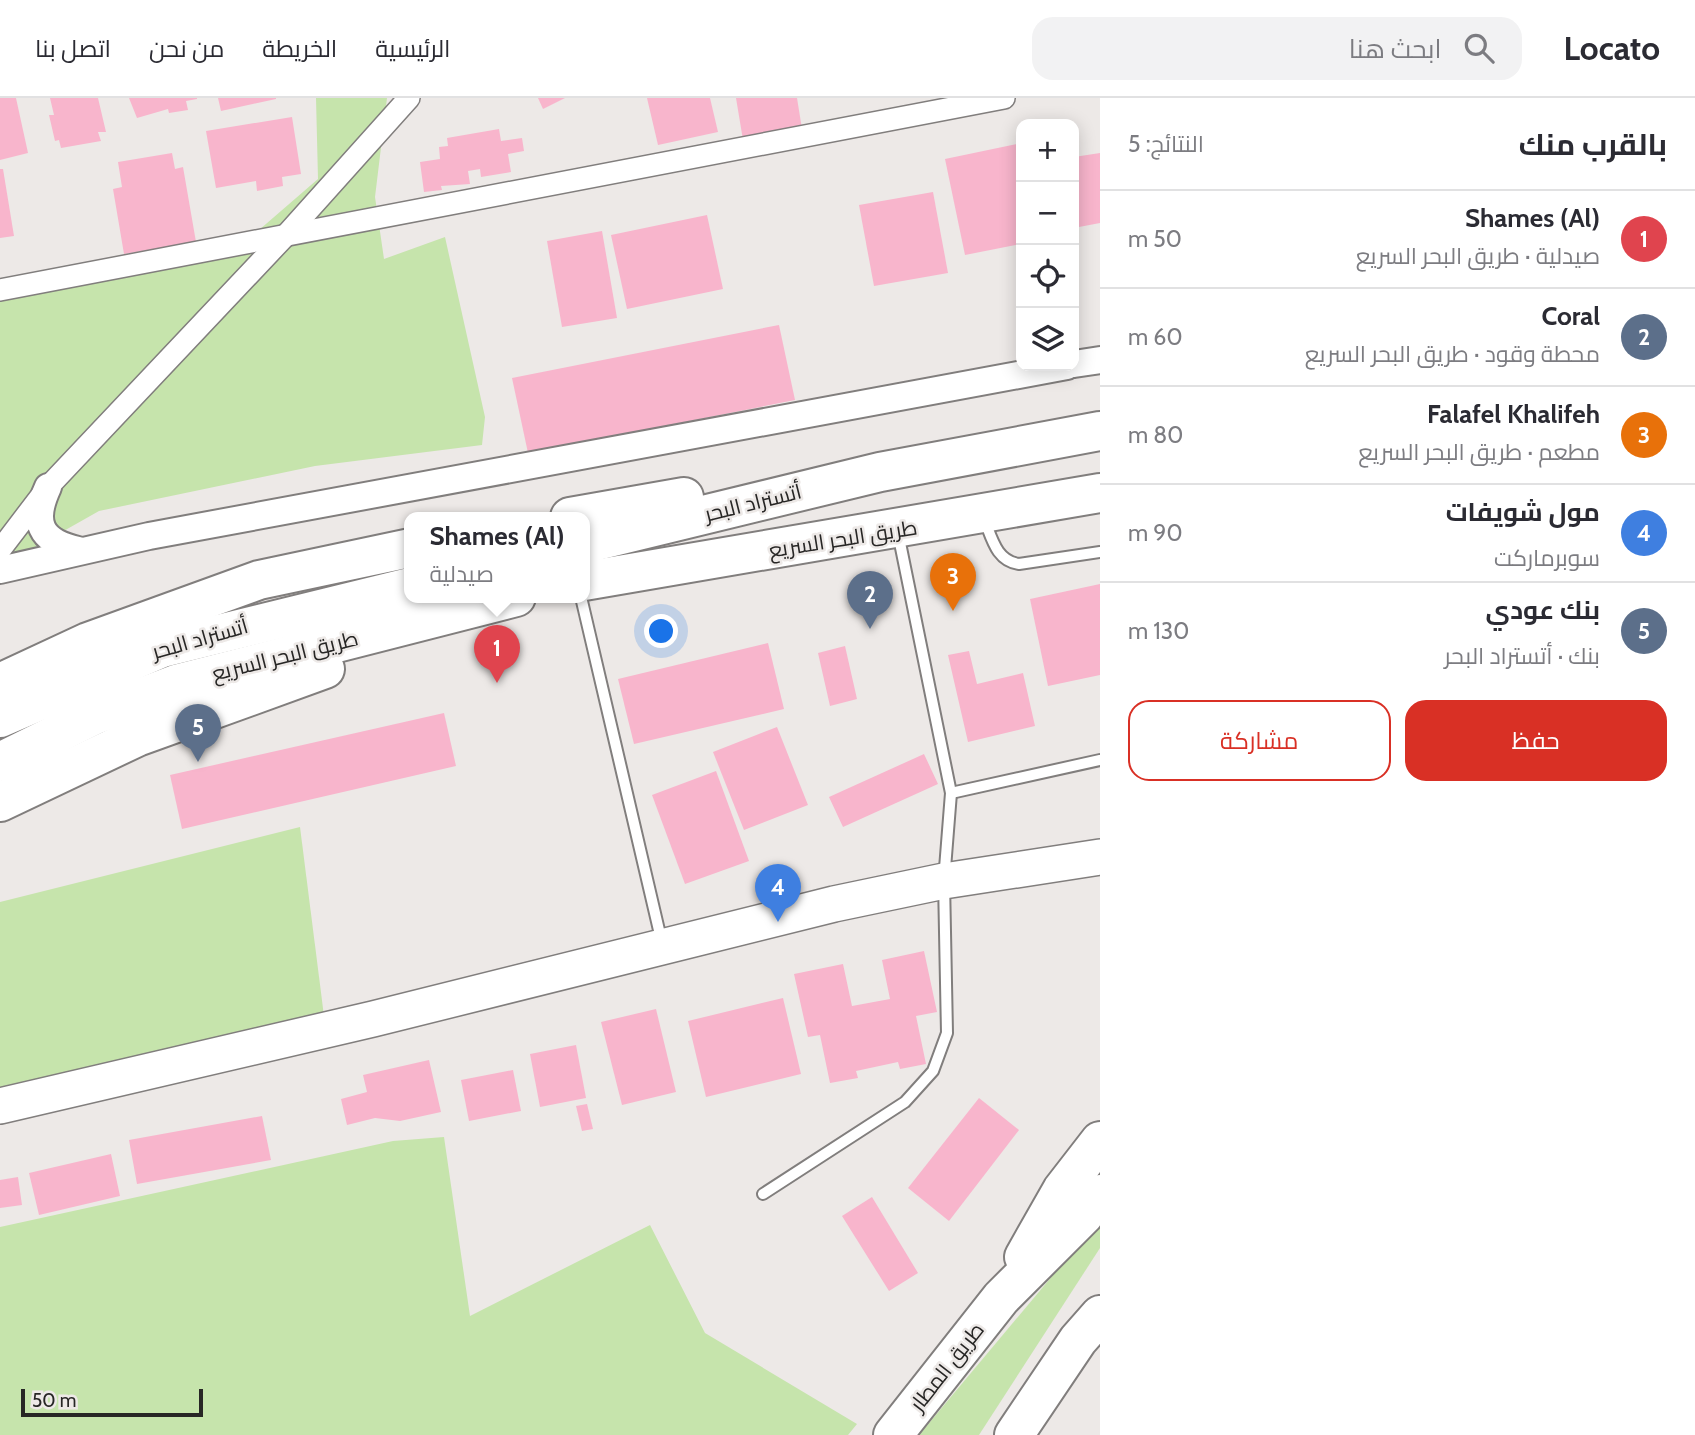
<!DOCTYPE html>
<html lang="ar">
<meta charset="utf-8">
<style>
:root{--surface:#fff;--page:#f2f2f3;--text:#2b2b33;--muted:#7c7c81;--line:#e1e1e2;--accent:#d93025}
body{margin:0;font-family:Cabin,Cairo,sans-serif;background:var(--page);color:var(--text);direction:rtl}
.controls{position:absolute;right:21px;top:21px;display:grid;overflow:hidden;border-radius:14px;box-shadow:0 4px 18px #0003}
.controls button{width:63px;height:63px;display:grid;place-items:center;padding:0;border:0;border-bottom:2px solid var(--line);background:var(--surface);color:var(--text);font:35px sans-serif}
.scale{position:absolute;left:21px;bottom:18px;width:182px;box-sizing:border-box;padding-left:7px;border:4px solid #272625;border-top:0;font-size:19px;line-height:24px;white-space:nowrap;color:#272625;-webkit-text-stroke:5px #ede9e7;paint-order:stroke}
.you{position:absolute;left:662px;top:534px;width:24px;height:24px;margin:-18px;border:5px solid #fff;border-radius:50%;background:#1a73e8;box-shadow:0 0 0 10px #1a73e833}
.badge{display:grid;place-items:center;width:46px;height:46px;border-radius:50%;background:var(--accent);color:#fff;font-size:23px;font-weight:700}
.pin{position:absolute;translate:-50% -58px;filter:drop-shadow(0 2px 4px #0008)}
.pin::after{content:'';position:absolute;top:37px;width:24px;height:21px;background:inherit;clip-path:polygon(0 0,100% 0,50% 100%)}
.popup{position:absolute;left:404px;top:414px;width:186px;height:91px;box-sizing:border-box;display:grid;place-content:center;border-radius:14px;background:var(--surface);filter:drop-shadow(0 2px 5px #0005);font-size:23px;white-space:nowrap;color:var(--muted)}
.popup b{font-size:26px;color:var(--text)}
.popup::after{content:'';position:absolute;left:50%;top:100%;margin-left:-14px;border:14px solid transparent;border-top-color:var(--surface)}
.list{margin:0;padding:0;list-style:none}
h2{display:flex;justify-content:space-between;align-items:center;height:91px;margin:0;padding:0 28px;font-size:30px}
h2 small{font-size:23px;font-weight:400;color:var(--muted)}
.list li{display:grid;grid-template-columns:46px 1fr auto;gap:21px;align-items:center;box-sizing:border-box;height:98px;padding:0 28px;border-top:2px solid var(--line)}
.list b{display:block;font-size:26px;white-space:nowrap}
.list p{margin:0;font-size:23px;white-space:nowrap;color:var(--muted)}
.list em{font-size:23px;font-style:normal;color:var(--muted)}
.actions{display:flex;gap:14px;padding:21px 28px}
.actions a{flex:1;padding:16px 0;border:2px solid var(--accent);border-radius:21px;text-align:center;font-size:24px;color:var(--accent)}
.actions .main{background:var(--accent);color:#fff}
.icon{flex:none;width:38px;height:38px;fill:none;stroke:currentColor;stroke-width:2;stroke-linecap:round;stroke-linejoin:round}
.map{position:relative;flex:none;width:1100px;height:1337px;overflow:hidden;direction:ltr}
header{display:flex;align-items:center;gap:42px;box-sizing:border-box;height:98px;padding:0 35px;background:var(--surface);border-bottom:2px solid var(--line)}
header strong{font-size:33px}
nav{display:flex;gap:38px;margin-inline-start:auto;font-size:24px}
.search{width:490px;height:63px;background:var(--page);display:flex;align-items:center;gap:18px;box-sizing:border-box;padding:0 24px;border-radius:21px;color:var(--muted);font-size:26px}
main{display:flex}
aside{flex:1;background:var(--surface)}
.map>svg:first-child{display:block}
.green{fill:#c6e4ac}
.building{fill:#f8b5cc}
.lines{fill:none;stroke-linecap:round;stroke-linejoin:round}
.service-casing{stroke:#817e7d;stroke-width:14}
.minor-casing{stroke:#817e7d;stroke-width:24}
.tertiary-casing{stroke:#817e7d;stroke-width:30}
.trunk-casing{stroke:#817e7d;stroke-width:38}
.motorway-casing{stroke:#817e7d;stroke-width:42}
.service{stroke:#fff;stroke-width:10}
.minor{stroke:#fff;stroke-width:21}
.tertiary{stroke:#fff;stroke-width:26}
.trunk{stroke:#fff;stroke-width:35}
.motorway{stroke:#fff;stroke-width:38}
.labels{text-anchor:middle;stroke-width:5;stroke-linejoin:round;paint-order:stroke}
.street-label{font-size:21px;fill:#272625;stroke:#ede9e7}
</style>
<header>
<strong>Locato</strong>
<div class="search"><svg class="icon" aria-label="search" viewBox="0 0 24 24"><circle cx="10" cy="10" r="6"/><path d="M15 15l6 6"/></svg>ابحث هنا</div>
<nav><a>الرئيسية</a><a>الخريطة</a><a>من نحن</a><a>اتصل بنا</a></nav>
</header>
<main>
<aside>
<h2>بالقرب منك<small>النتائج: 5</small></h2>
<ul class="list">
<li><span class="badge" style="background:#e0444e">1</span><div><b>Shames (Al)</b><p>صيدلية · طريق البحر السريع</p></div><em>50 m</em></li>
<li><span class="badge" style="background:#5c6f8a">2</span><div><b>Coral</b><p>محطة وقود · طريق البحر السريع</p></div><em>60 m</em></li>
<li><span class="badge" style="background:#e8710a">3</span><div><b>Falafel Khalifeh</b><p>مطعم · طريق البحر السريع</p></div><em>80 m</em></li>
<li><span class="badge" style="background:#3f7fe0">4</span><div><b>مول شويفات</b><p>سوبرماركت</p></div><em>90 m</em></li>
<li><span class="badge" style="background:#5c6f8a">5</span><div><b>بنك عودي</b><p>بنك · أتستراد البحر</p></div><em>130 m</em></li>
</ul>
<div class="actions"><a class="main">حفظ</a><a>مشاركة</a></div>
</aside>
<div class="map">
<svg width="1100" height="1337" viewBox="0 0 1100 1337">
<rect width="100%" height="100%" fill="#ede9e7"/>
<g class="green">
<path d="M316 0H387L375 99 384 161 445 139 485 319 482 347 315 368 99 413 0 469V202L259 132 318 81Z"/>
<path d="M300 729 325 926 0 1012V804Z"/>
<path d="M444 1039 470 1218 650 1127 705 1235 857 1326 848 1337H0V1129L393 1043Z"/>
<path d="M1100 1121V1150L979 1337H919Z"/>
</g>
<g class="building">
<path d="M0 0H16L28 55 0 62Z"/>
<path d="M50 0H98L106 34H98L101 43 61 50 59 42 55 43 49 17H54Z"/>
<path d="M129 0H197V1L186 3 188 12 169 15 168 11 137 20Z"/>
<path d="M218 0H276V1L221 13Z"/>
<path d="M538 0H565L543 11Z"/>
<path d="M647 0H710L718 34 658 47Z"/>
<path d="M736 0H797L802 31 743 42Z"/>
<path d="M292 19 301 76 282 79 283 88 257 93 256 83 216 90 206 33Z"/>
<path d="M499 31 501 43 522 40 524 53 508 56 511 74 481 79 480 71 468 73 470 86 441 88 442 92 424 94 420 64 440 61 439 49 448 48 447 40Z"/>
<path d="M1021 45V146L965 157 945 61Z"/>
<path d="M172 55 175 71 183 69 196 144 124 156 113 91 122 89 118 64Z"/>
<path d="M1100 55V125L1079 129 1074 98V59Z"/>
<path d="M0 71H3L14 138 0 140Z"/>
<path d="M933 94 948 175 874 188 859 107Z"/>
<path d="M707 117 723 191 627 211 611 137Z"/>
<path d="M602 133 617 220 562 229 547 143Z"/>
<path d="M779 227 795 302 528 355 512 280Z"/>
<path d="M1100 486V577L1048 588 1030 501Z"/>
<path d="M768 545 784 611 634 646 618 581Z"/>
<path d="M845 548 857 601 830 608 818 555Z"/>
<path d="M969 553 977 586 1023 575 1035 628 968 644 948 557Z"/>
<path d="M444 615 456 668 182 731 170 677Z"/>
<path d="M777 629 808 707 744 732 713 654Z"/>
<path d="M924 656 938 686 843 729 829 699Z"/>
<path d="M716 673 749 763 685 786 652 697Z"/>
<path d="M924 853 937 914 916 918 926 966 900 971 898 964 856 973 858 980 830 985 820 937 808 939 794 876 843 866 852 908 890 901 882 862Z"/>
<path d="M783 900 801 976 706 999 688 923Z"/>
<path d="M656 911 676 994 622 1007 601 924Z"/>
<path d="M576 947 586 1000 540 1009 530 956Z"/>
<path d="M429 962 441 1014 400 1023 375 1020 347 1027 341 1001 367 994 363 977Z"/>
<path d="M513 972 521 1013 469 1023 461 982Z"/>
<path d="M979 1000 1019 1032 949 1123 908 1090Z"/>
<path d="M587 1006 593 1031 582 1033 576 1008Z"/>
<path d="M262 1018 271 1062 137 1086 129 1042Z"/>
<path d="M111 1056 120 1098 39 1117 29 1075Z"/>
<path d="M18 1079 22 1107 0 1110V1082Z"/>
<path d="M872 1099 918 1175 889 1193 842 1118Z"/>
</g>
<g class="lines">
<g class="service-casing">
<g id="service">
<path d="M984 421C992 440 996 463 1019 466L1100 454"/>
<path d="M581 499 662 845"/>
<path d="M951 695 1100 662"/>
<path d="M763 1096 905 1004 933 973 947 935 944 783 951 695 898 435"/>
</g>
</g>
<g class="minor-casing">
<g id="minor">
<path d="M0 192 1004 0"/>
<path d="M0 452 48 389 287 136 409 0"/>
</g>
</g>
<g class="tertiary-casing">
<g id="tertiary">
<path d="M1074 266 1100 262"/>
<path d="M48 389C32 424 39 443 78 452"/>
<path d="M0 472 149 438 1067 268"/>
</g>
</g>
<g class="trunk-casing">
<path id="trunk" d="M0 1008 373 921 834 806 944 783 1100 759"/>
</g>
<g class="motorway-casing">
<g id="motorway">
<path d="M570 419 684 399"/>
<path d="M584 446 880 374 1100 333"/>
<path d="M584 483 1100 395"/>
<path d="M0 585 88 544 259 482 410 450"/>
<path d="M0 620 162 550 410 489"/>
<path d="M0 664 95 617 176 586 516 499"/>
<path d="M0 704 137 639 325 571"/>
<path d="M1024 1159 1062 1092 1100 1043"/>
<path d="M893 1337 1001 1200 1084 1117 1100 1096"/>
<path d="M1014 1337 1078 1242 1100 1217"/>
</g>
</g>
<use href="#service" class="service"/>
<use href="#minor" class="minor"/>
<use href="#tertiary" class="tertiary"/>
<use href="#trunk" class="trunk"/>
<use href="#motorway" class="motorway"/>
</g>
<g class="labels">
<g class="street-label">
<text transform="translate(753 405) rotate(-14)" y="7">أتستراد البحر</text>
<text transform="translate(843 441) rotate(-9)" y="7">طريق البحر السريع</text>
<text transform="translate(200 541) rotate(-16)" y="7">أتستراد البحر</text>
<text transform="translate(285 558) rotate(-14)" y="7">طريق البحر السريع</text>
<text transform="translate(947 1269) rotate(-52)" y="7">طريق المطار</text>
</g>
</g>
</svg>
<div class="controls">
<button>+</button>
<button>−</button>
<button><svg class="icon" aria-label="locate" viewBox="0 0 24 24"><circle cx="12" cy="12" r="6"/><path d="M12 2v4M12 18v4M2 12h4M18 12h4"/></svg></button>
<button><svg class="icon" aria-label="layers" viewBox="0 0 24 24"><path d="M12 4l9 5-9 5-9-5zM3 14l9 5 9-5"/></svg></button>
</div>
<div class="scale">50 m</div>
<div class="you"></div>
<div class="pin badge" style="left:497px;top:585px;background:#e0444e">1</div>
<div class="popup"><b>Shames (Al)</b>صيدلية</div>
<div class="pin badge" style="left:870px;top:531px;background:#5c6f8a">2</div>
<div class="pin badge" style="left:953px;top:513px;background:#e8710a">3</div>
<div class="pin badge" style="left:778px;top:824px;background:#3f7fe0">4</div>
<div class="pin badge" style="left:198px;top:664px;background:#5c6f8a">5</div>
</div>
</main>
